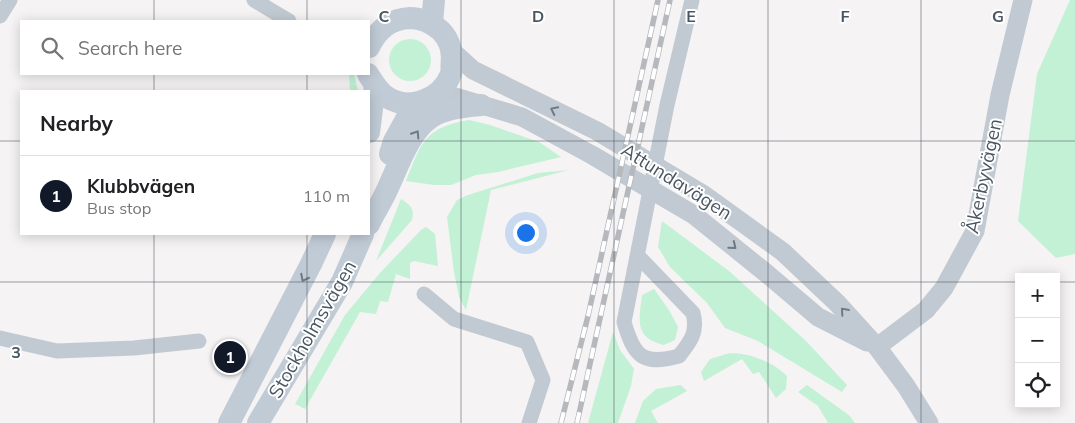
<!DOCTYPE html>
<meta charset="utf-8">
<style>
:root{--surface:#fff;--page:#f2f2f2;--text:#202124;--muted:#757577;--line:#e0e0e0;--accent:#111827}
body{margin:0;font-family:Mulish,sans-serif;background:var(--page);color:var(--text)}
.controls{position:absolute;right:15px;bottom:15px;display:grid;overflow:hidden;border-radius:0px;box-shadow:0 2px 12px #0003}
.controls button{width:45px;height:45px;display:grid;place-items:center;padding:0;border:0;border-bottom:1px solid var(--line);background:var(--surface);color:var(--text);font:25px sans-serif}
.you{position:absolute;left:525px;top:232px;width:18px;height:18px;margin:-12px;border:4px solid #fff;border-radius:50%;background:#1a73e8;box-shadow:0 0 0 8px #1a73e833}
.badge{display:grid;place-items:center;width:32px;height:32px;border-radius:50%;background:var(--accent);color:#fff;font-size:16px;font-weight:700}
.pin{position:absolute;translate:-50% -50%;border:2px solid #fff;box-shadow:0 1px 5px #0006}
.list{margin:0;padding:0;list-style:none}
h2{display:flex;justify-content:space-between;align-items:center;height:65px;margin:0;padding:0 20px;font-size:21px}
h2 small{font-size:16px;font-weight:400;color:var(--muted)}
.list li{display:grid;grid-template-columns:32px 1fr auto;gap:15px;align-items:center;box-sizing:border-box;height:80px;padding:0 20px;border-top:1px solid var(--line)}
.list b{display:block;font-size:19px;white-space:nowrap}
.list p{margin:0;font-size:16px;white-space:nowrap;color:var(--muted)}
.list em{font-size:16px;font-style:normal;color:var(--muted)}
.icon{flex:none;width:28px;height:28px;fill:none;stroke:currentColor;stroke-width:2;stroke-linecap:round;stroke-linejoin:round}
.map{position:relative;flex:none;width:1075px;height:423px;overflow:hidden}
.search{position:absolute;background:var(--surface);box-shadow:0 2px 12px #0003;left:20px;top:20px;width:350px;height:55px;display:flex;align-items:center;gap:12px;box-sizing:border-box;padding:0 18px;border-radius:0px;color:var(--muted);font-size:19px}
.panel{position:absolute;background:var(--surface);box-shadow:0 2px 12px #0003;left:20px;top:90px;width:350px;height:145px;border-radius:0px}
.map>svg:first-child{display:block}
.green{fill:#c3f1d5}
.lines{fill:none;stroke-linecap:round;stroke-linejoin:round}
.minor{stroke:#c1cad2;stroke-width:15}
.tertiary{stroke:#c1cad2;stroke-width:19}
.secondary{stroke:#c1cbd6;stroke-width:22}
.rail-casing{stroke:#b5b8bd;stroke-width:5.5}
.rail{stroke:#fff;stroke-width:4;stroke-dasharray:11;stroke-linecap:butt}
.oneway{stroke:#6e7983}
.oneway2{stroke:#6e7984}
.grid{fill:none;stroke:#4a5661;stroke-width:1;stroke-opacity:0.55}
.labels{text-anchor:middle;stroke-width:4;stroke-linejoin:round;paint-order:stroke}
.street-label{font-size:19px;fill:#4a5661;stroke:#fff}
.grid-label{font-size:16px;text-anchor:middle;font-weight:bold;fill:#4a5661;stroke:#fff;stroke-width:4;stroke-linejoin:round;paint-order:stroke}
</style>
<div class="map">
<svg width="1075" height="423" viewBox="0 0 1075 423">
<rect width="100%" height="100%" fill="#f5f3f3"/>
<g class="green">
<path d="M1070 0H1075V254L1056 258 1018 221 1037 74Z"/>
<circle cx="410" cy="60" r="21"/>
<path d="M349 74H354L358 91H350Z"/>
<path d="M469 120 490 125 539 142 561 157 498 172 476 175 451 185H434L406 181C422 142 424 128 469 120Z"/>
<path d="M569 170 491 190 466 310 459 297 454 272 447 217 457 200 468 195 538 173Z"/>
<path d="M401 199C410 205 415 208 412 220L376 261Z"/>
<path d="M662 221 729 271 806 341 847 385 842 392 758 341 725 328 707 303 670 267 658 247Z"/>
<path d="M426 227 435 234 438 266 414 261 410 263V279L396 274 388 302 380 301 376 314 360 312 305 409 295 404 345 315 380 273 421 230Z"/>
<path d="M654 289 669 310 678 327 675 340 664 345C634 338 639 320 642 295Z"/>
<path d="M613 332 620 350 634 369 631 386 618 423H588Z"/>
<path d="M730 353C750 353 773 362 787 376L786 389 776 398 759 372 753 374 742 359 704 381 701 372 710 359Z"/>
<path d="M681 385 687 391 651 411 658 423H635L643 401 656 389Z"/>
<path d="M807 385 850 416 855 423H828L818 406 798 392Z"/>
</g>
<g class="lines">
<g class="minor">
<path d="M254 0 289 21"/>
<path d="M0 16 10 0"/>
<path d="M638 256 693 313C698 332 691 341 679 356 642 366 634 356 624 322L667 105 692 0"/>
<path d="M424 294 454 319 527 342 543 380 529 423"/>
<path d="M0 338 57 351 134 348 199 341"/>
</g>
<g class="tertiary">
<path d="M452 51 473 70 597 131 704 195 783 252 837 303 877 347 906 386 929 423"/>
<path d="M439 92 522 117 592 155 694 215 766 273 818 317 867 342"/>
<path d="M877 347 926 310 944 288 975 231 1000 95 1023 0"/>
</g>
<g class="secondary">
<path d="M432 23 434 0"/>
<path d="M368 74C373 82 377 89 384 95 407 113 441 100 451 74 452 70 451 63 452 59 452 49 448 38 441 31 432 23 422 18 410 18 390 19 378 29 369 47"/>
<path d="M369 132 375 86"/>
<path d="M390 154 394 141 415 103"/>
<path d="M369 224C375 212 382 201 387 190 398 167 409 132 430 118 445 108 464 107 481 105"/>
<path d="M229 423 311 264 325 234"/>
<path d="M258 423 342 282 363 234"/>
</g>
<g class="rail-casing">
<g id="rail">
<path d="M561 423 588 316 658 0"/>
<path d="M577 423 670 0"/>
</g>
</g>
<use href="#rail" class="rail"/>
</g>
<defs><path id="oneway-chevron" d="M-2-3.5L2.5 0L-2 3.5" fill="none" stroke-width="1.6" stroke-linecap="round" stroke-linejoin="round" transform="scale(1.25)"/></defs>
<g class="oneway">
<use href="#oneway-chevron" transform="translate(554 110) rotate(-154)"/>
<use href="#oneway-chevron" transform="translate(733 246) rotate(39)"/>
<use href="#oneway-chevron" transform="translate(844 311) rotate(-131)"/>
</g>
<g class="oneway2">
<use href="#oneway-chevron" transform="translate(416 134) rotate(-57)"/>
<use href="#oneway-chevron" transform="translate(304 278) rotate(117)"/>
</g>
<path class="grid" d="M154 0V21M307 0V21M461 0V423M614 0V423M768 0V423M921 0V423M154 74V91M307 74V91M0 141H21M369 141H1075M154 234V423M307 234V423M0 282H1019M1056 282H1075"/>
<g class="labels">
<g class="street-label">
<text transform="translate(983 176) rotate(-78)" y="7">Åkerbyvägen</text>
<text transform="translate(677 181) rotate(32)" y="7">Attundavägen</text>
<text transform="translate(312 329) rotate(-60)" y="7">Stockholmsvägen</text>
</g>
</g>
<g class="grid-label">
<text x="384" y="22">C</text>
<text x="538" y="22">D</text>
<text x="691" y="22">E</text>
<text x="845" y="22">F</text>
<text x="998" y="22">G</text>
<text x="16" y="358">3</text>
</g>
</svg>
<div class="controls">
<button>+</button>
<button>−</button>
<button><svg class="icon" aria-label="locate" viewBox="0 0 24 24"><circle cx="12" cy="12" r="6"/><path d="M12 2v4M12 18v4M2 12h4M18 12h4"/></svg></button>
</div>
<div class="you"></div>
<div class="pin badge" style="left:230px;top:357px">1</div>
<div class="search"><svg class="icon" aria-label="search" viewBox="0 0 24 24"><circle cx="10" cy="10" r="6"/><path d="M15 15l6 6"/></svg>Search here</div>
<section class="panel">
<h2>Nearby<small></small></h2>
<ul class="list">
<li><span class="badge">1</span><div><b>Klubbvägen</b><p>Bus stop</p></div><em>110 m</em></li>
</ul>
</section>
</div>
